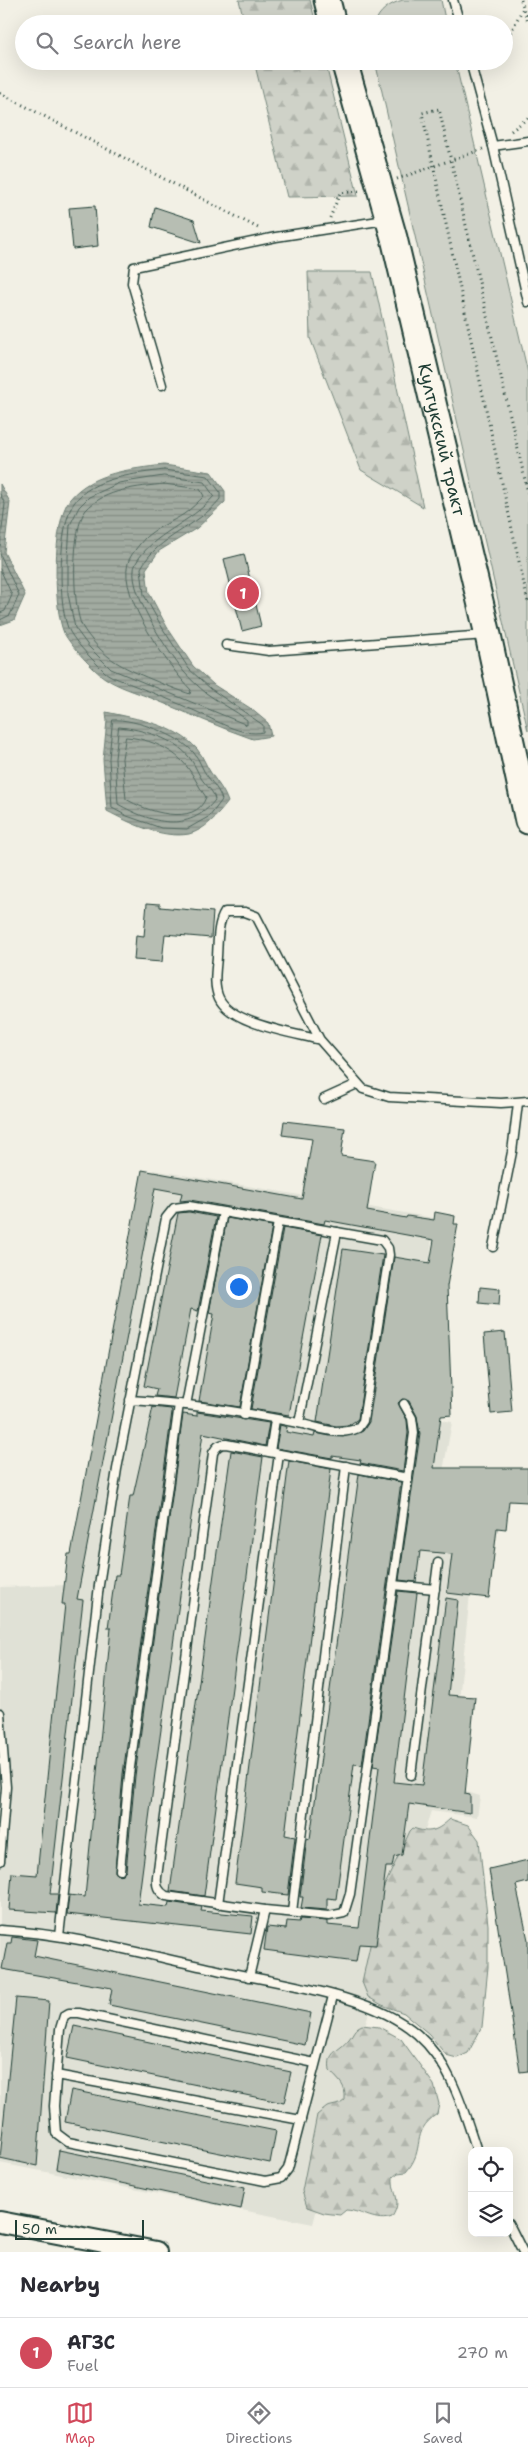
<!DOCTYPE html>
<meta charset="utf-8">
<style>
:root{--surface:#fff;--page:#f2f2f3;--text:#2b2b33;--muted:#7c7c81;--line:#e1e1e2;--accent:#d1495b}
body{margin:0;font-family:"Shantell Sans",sans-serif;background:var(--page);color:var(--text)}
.controls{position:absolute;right:15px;bottom:15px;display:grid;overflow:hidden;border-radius:10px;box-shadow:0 5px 20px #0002}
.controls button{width:45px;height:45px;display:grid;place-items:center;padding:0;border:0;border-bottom:1px solid var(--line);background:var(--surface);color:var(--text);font:25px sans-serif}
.scale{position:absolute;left:15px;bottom:12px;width:129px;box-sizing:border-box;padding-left:5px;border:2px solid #1f3d34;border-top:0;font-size:14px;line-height:18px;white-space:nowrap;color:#1f3d34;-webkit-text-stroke:4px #fbf7ec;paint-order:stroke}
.you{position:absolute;left:238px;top:1286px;width:18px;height:18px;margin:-12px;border:4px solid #fff;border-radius:50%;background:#1a73e8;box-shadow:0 0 0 8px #1a73e833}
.badge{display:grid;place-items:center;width:32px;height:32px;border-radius:50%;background:var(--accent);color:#fff;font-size:16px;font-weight:700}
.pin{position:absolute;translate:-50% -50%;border:2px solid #fff;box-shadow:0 1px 5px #0006}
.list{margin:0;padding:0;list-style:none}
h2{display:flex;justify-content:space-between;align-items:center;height:65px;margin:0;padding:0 20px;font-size:21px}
h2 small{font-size:16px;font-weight:400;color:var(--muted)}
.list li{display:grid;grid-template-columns:32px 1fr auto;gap:15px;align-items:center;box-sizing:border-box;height:70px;padding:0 20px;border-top:1px solid var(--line)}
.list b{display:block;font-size:19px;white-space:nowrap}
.list p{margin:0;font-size:16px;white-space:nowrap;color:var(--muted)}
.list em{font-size:16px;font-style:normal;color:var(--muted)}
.icon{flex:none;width:28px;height:28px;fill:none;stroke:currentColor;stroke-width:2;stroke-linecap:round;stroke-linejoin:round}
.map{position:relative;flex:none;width:528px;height:2252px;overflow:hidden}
.search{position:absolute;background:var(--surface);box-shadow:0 5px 20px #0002;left:15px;right:15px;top:15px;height:55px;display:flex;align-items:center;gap:12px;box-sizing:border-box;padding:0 18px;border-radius:28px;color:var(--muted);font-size:19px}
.sheet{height:135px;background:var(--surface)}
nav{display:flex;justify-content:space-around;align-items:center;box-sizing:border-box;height:70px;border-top:1px solid var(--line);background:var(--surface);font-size:14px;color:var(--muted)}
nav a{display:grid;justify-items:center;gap:2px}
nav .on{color:var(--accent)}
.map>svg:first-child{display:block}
.built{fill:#e0e1d6}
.forest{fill:url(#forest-firs);stroke:#77887e}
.park{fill:#cfd2c8;stroke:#77887e}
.water{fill:url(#water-rules);stroke:#6e7f75}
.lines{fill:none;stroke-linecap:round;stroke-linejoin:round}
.shore{stroke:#536960;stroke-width:1}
.building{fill:#b7beb3;stroke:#1f3d34}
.service-casing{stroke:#1f3d34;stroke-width:11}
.tertiary-casing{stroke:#1f3d34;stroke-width:24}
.primary-casing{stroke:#1f3d34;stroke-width:29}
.path{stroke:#1f3d34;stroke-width:3;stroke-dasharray:1 4;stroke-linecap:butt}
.service{stroke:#fbf7ec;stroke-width:8}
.tertiary{stroke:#fbf7ec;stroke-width:20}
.primary{stroke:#fbf7ec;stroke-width:25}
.labels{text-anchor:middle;stroke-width:4;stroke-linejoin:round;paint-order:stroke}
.street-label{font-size:18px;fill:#1f3d34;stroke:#fbf7ec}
</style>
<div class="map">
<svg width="528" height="2252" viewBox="0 0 528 2252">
<defs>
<pattern id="forest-firs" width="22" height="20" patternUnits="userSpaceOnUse" patternTransform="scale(1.25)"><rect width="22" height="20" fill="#cfd2c8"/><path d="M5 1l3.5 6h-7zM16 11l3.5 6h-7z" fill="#b1b5ac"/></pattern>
<pattern id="water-rules" width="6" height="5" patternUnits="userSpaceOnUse" patternTransform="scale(1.25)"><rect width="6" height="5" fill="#a2aba1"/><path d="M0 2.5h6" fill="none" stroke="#838c84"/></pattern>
</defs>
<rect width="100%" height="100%" fill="#f2f0e5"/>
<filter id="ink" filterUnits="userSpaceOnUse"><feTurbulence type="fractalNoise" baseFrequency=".02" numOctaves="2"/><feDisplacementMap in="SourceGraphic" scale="10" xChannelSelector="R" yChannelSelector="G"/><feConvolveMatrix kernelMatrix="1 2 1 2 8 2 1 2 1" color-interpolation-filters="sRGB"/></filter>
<g filter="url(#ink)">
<path class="built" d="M153 1170 434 1218 414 1415 452 1422 432 1531 476 1536 450 1787 480 1796 477 1817 431 1811 385 1951 313 2224 0 2163V1587L70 1585Z"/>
<g class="forest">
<path d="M239 0H310L316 24H245Z"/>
<path d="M254 61H325L358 196 287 197Z"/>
<path d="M308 272H372L423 507 361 470 310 338Z"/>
<path d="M450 1819 468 1825 479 1840 488 1925V1967L482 2027 468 2053 457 2058 446 2055 429 2034 404 2013 382 2005 368 1997 362 1982 382 1891 410 1831 413 1828C430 1834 437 1831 450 1819Z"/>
<path d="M362 2025 379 2027 401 2039 434 2085 439 2104 437 2114C409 2133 427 2148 406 2172L398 2173 393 2177C392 2195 403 2199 392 2217 376 2223 363 2211 346 2210L340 2215 324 2213 307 2207 302 2191 317 2115 327 2107 340 2104 345 2100C346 2085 340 2082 330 2071 327 2050 338 2053 349 2039 354 2033 353 2029 362 2025Z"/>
</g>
<g class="park">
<path d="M403 0H441L446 24H375C378 11 391 3 403 0Z"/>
<path d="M375 61H455L528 373V731Z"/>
</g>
<g class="water">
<path d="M164 465 211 472 225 491V502L197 528 159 551 146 569 149 593 167 627 193 666 214 685 250 708 268 723 271 736 253 739C218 727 185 712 151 698 136 692 118 687 105 678 94 671 70 645 64 633 53 608 52 521 70 499 92 472 132 469 164 465Z"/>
<path d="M0 484 10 502 4 552 25 595 14 620 0 625Z"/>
<path d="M106 712C137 719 175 724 197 749 203 756 206 766 211 773 218 784 224 790 228 802 218 815 205 830 189 834 162 839 130 823 107 811L103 759 107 721Z"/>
</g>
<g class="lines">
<g class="shore">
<path d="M164 470 208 476 220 492V499C198 527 158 536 141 568L144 595 163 629 189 669 211 689 263 725V732C242 737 215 720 195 711 175 702 154 693 133 685 124 681 112 678 105 672 93 660 79 647 70 632 57 610 58 524 74 503 92 477 136 474 164 470Z"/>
<path d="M164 476 204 482 214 496C191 523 152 534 136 563 123 586 169 653 184 672 190 679 199 687 206 693 219 703 235 710 247 720V725L111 669 89 647 75 628 68 594V557L70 525 79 507 89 497 119 483Z"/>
<path d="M164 484 200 489 204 496C198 502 191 509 184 514 172 522 155 528 145 538 139 545 130 555 128 563 118 597 169 667 191 690L190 694C172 688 131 672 116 662 104 655 89 638 82 626 72 606 71 527 86 510 105 489 138 487 164 484Z"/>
<path d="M0 494 5 504 0 546"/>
<path d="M0 554 19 595 10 615 0 620"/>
<path d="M0 569 12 595 5 611 0 613"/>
<path d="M113 720C134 718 181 736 194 753 200 760 202 770 208 777 214 785 219 790 222 800L210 816 187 829 161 828 127 816 112 808 109 759Z"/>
<path d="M119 727C142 729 175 739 189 757 194 763 197 771 201 778 206 786 214 791 215 800 189 834 151 823 118 804L115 759Z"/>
<path d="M126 737C145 738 169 747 182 761 192 771 198 786 206 797 196 828 145 811 126 799L122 759Z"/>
</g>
</g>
<g class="building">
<path d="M95 206 98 246 73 249 69 208Z"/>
<path d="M155 207 194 220 201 243 151 227Z"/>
<path d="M244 554 261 626 242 631 224 559Z"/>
<path d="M147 903 160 904V907L213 912 211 938 165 934 162 962 134 960 136 935 144 936Z"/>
<path d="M284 1121 345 1128 341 1156 375 1161 367 1211 406 1218 407 1216 434 1220 435 1212 455 1216 454 1224H458L447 1286 452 1415 441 1416 434 1468H528V1502L509 1501 506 1529 497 1528 489 1598 447 1593 452 1554 420 1551 416 1582 399 1580 420 1434 417 1416 409 1401 402 1399 398 1403 407 1420 408 1433 403 1471 360 1463 361 1460 332 1456V1458L276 1448 280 1425 287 1427 286 1432 314 1437 315 1433 343 1437 363 1431 369 1422 394 1257 430 1263 434 1240 325 1220 324 1224 190 1200 180 1201 182 1193 155 1188 77 1599 83 1600 50 1894H58L56 1913 9 1910 12 1873 37 1875 65 1604H62L68 1554H71L142 1170 302 1199 312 1139 282 1135Z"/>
<path d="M189 1212 216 1217 198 1311 191 1309 174 1398 155 1396 157 1389 144 1386 178 1213Z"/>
<path d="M227 1218 272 1226 240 1407 199 1401 214 1314 209 1313Z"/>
<path d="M283 1228 322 1235 289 1415 251 1409Z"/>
<path d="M343 1249 383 1255 358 1419 349 1425 336 1426 317 1422Z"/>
<path d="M480 1287 500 1289 499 1305 479 1303Z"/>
<path d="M505 1332 512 1412 491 1414 484 1334Z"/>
<path d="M153 1407 171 1409 172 1412 123 1774 115 1872 120 1876 126 1871 135 1776 183 1414 197 1416V1412L269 1423 265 1446 203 1433 156 1765 138 1904 168 1907 169 1902 202 1907 201 1911 253 1916 251 1934 67 1914 69 1895 85 1897 111 1628H108L115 1575H119L130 1496H133Z"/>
<path d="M231 1451 263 1457 204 1896 170 1891Z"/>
<path d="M289 1461 331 1469 285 1835 295 1837 288 1895 262 1892V1887L235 1883Z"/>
<path d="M359 1474 401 1482 362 1765 354 1764 336 1899 327 1898V1910L301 1908 303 1897H300L307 1838 310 1839Z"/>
<path d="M398 1591 417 1593 394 1782 422 1785 446 1598 458 1600 448 1695 475 1697 465 1794 470 1795V1813L409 1804 402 1855 394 1857 392 1867H386L376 1945 359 1944 356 1962 264 1950 267 1927 286 1929 287 1921 299 1922 300 1919 327 1921V1925L359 1928 379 1767 373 1766Z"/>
<path d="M528 1860V1882L516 1885 528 1940V2071L520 2072 489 1869Z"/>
<path d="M12 1937 37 1940 34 1956 311 2013 305 2045 109 2005 112 1988 2 1969 7 1943H11Z"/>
<path d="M16 1998 49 2001 37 2166 0 2158Z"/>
<path d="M74 2026 291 2072 284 2103 67 2058Z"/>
<path d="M71 2090 276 2131 270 2163 65 2122Z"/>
<path d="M59 2150 245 2188 241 2209 56 2169Z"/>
</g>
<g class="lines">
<g class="service-casing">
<g id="service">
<path d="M453 0 460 24"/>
<path d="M470 61 493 146 528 302"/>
<path d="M493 146 528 141"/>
<path d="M162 385 132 283 134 267 276 237 385 220"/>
<path d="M226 645 269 651 486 635"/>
<path d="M320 1040C294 1033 231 1024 219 998 213 985 216 970 217 957 218 942 217 924 225 912H245L256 916 320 1040 363 1089 389 1097 501 1103 528 1101"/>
<path d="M324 1099 357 1084"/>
<path d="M493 1247 512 1152 518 1103"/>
<path d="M404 1404 412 1418 414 1433 350 1894 344 1913 329 1916 265 1910 166 1896C158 1891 156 1886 157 1877L213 1453C216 1447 219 1444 226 1444L408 1478"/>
<path d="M186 1405 223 1212"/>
<path d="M244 1415 278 1222"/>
<path d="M299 1423 337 1232"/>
<path d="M270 1452 275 1420"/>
<path d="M393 1585 435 1589"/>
<path d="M0 1713 6 1787 0 1861"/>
<path d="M411 1775 438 1563"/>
<path d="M120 1870 129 1775 179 1404"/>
<path d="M218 1904 279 1454"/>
<path d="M292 1912 346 1466"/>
<path d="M0 1930C72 1934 142 1954 213 1969 274 1983 370 1993 417 2034 452 2065 463 2109 477 2151"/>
<path d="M59 1936 99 1585 117 1469 166 1218 174 1208 189 1206 382 1240 388 1248 389 1255 363 1421 358 1428C338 1437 318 1427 298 1423 243 1412 186 1403 130 1400"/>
<path d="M249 1977 265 1910"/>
<path d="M315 2063 79 2013H69L64 2016 60 2029 54 2106 56 2133 68 2142 265 2181 281 2178 288 2169 333 1996"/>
<path d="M56 2075 301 2120"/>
<path d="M509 2224 523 2252"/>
</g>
</g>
<g class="tertiary-casing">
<path id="tertiary" d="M0 2222 156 2252"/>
</g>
<g class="primary-casing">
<g id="primary">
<path d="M327 0 333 24"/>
<path id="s1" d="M344 61 394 238 488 635 528 821"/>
</g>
</g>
<g class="path">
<path d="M521 0 528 22"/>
<path d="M504 46 523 8"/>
<path d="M426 61 443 63 460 61"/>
<path d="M0 93 258 228"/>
<path d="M511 131 528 118"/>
<path d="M397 179 483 149"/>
<path d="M330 218 340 193 360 191"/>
<path d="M528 493 439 109 422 113 528 603"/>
</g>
<use href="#service" class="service"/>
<use href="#tertiary" class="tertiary"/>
<use href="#primary" class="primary"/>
</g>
</g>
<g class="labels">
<g class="street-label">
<text dy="6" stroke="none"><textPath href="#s1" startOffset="391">Култукский тракт</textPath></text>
</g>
</g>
</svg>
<div class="controls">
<button><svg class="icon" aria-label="locate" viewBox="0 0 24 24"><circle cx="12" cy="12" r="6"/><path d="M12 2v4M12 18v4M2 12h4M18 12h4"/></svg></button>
<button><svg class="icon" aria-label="layers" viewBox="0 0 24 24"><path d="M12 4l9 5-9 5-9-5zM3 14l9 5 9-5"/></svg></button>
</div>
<div class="scale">50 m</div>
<div class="you"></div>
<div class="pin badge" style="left:243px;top:593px">1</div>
<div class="search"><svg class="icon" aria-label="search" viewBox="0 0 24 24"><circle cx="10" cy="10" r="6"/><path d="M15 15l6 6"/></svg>Search here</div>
</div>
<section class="sheet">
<h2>Nearby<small></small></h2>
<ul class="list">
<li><span class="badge">1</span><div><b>АГЗС</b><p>Fuel</p></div><em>270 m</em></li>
</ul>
</section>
<nav>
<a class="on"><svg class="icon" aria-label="map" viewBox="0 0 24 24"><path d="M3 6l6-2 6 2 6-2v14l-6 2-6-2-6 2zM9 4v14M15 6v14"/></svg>Map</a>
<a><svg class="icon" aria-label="directions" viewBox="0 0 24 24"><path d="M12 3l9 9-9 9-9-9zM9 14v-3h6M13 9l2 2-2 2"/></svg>Directions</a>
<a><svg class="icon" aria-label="saved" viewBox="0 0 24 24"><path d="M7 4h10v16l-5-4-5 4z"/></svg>Saved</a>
</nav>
